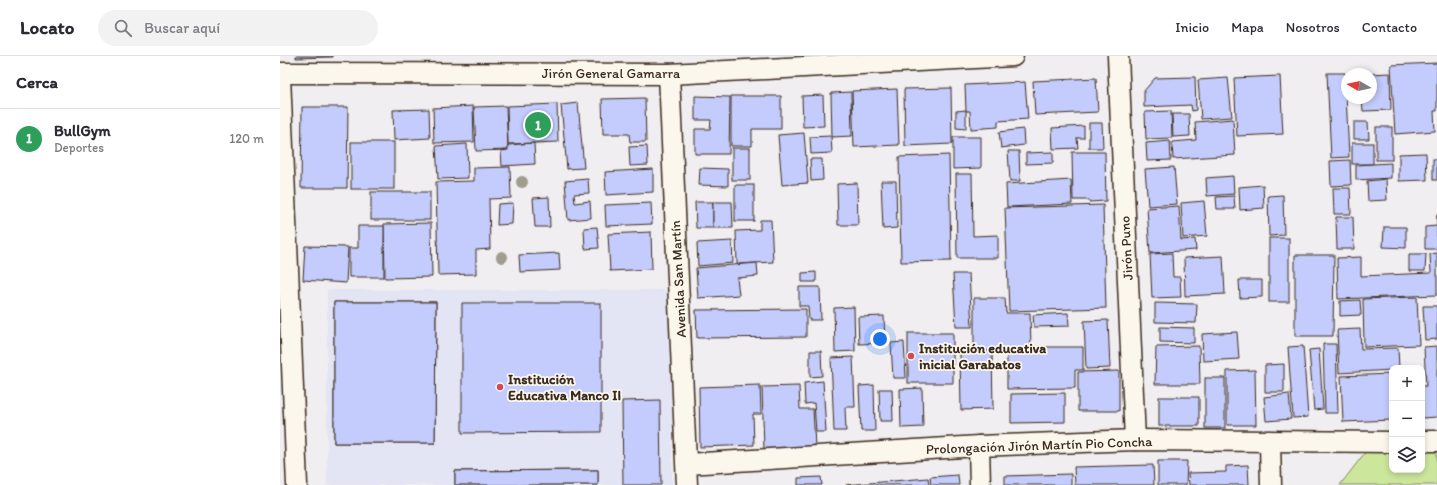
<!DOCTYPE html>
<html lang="es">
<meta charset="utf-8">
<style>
:root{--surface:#fff;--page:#f2f2f3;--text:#2b2b33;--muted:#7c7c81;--line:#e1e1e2;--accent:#b45309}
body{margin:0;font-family:Itim,sans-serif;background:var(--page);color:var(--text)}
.controls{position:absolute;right:12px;bottom:12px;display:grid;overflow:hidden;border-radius:8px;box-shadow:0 2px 6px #0003}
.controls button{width:36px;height:36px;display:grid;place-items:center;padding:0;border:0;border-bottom:1px solid var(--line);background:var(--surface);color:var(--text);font:20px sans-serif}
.compass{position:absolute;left:1061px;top:12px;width:36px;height:36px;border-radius:50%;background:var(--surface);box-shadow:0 2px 6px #0003;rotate:279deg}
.you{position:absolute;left:600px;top:283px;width:14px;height:14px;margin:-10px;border:3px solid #fff;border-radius:50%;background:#1a73e8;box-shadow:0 0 0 6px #1a73e833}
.badge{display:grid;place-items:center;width:26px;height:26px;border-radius:50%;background:var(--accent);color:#fff;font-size:13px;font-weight:700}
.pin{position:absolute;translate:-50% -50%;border:2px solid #fff;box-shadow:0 1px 4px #0006}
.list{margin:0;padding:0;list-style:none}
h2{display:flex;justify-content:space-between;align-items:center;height:52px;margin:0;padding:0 16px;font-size:17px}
h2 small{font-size:13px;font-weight:400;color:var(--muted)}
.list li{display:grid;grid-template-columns:26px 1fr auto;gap:12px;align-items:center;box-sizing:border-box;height:60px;padding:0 16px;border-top:1px solid var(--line)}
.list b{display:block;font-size:15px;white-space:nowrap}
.list p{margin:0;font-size:13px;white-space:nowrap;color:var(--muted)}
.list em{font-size:13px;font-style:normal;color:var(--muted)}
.icon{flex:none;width:22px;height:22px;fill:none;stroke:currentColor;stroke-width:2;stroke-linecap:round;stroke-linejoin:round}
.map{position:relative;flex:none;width:1157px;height:429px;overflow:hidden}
header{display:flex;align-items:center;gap:24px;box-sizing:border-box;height:56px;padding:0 20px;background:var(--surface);border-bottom:1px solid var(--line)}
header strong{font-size:19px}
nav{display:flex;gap:22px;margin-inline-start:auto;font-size:14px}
.search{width:280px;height:36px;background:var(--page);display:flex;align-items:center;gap:10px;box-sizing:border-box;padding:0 14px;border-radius:22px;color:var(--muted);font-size:15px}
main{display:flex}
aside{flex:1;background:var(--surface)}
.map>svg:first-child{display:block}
.built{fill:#e3e4f4}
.green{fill:#cce69c;stroke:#84885d}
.building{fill:#c4ccfe;stroke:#3b2a1e}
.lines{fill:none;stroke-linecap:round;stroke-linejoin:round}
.minor-casing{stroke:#3b2a1e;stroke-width:23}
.minor{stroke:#fbf7ec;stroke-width:20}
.tree{fill:#a09c8e}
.poi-dot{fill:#d1495b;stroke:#fbf7ec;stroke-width:1.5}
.labels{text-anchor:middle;stroke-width:3.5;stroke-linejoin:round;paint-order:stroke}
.street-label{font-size:14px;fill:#3b2a1e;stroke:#fbf7ec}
.poi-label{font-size:14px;font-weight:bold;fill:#3b2a1e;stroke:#fbf7ec;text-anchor:start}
</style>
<header>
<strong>Locato</strong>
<div class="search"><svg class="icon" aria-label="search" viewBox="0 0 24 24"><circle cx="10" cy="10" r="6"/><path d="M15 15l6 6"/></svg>Buscar aquí</div>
<nav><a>Inicio</a><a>Mapa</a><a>Nosotros</a><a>Contacto</a></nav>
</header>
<main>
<aside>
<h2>Cerca<small></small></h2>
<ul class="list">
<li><span class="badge" style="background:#2e9e5b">1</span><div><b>BullGym</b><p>Deportes</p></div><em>120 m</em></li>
</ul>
</aside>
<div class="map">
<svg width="1157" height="429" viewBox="0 0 1157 429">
<rect width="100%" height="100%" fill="#f0eef0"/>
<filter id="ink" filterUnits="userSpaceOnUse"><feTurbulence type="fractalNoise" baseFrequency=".025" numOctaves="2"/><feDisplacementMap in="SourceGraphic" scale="8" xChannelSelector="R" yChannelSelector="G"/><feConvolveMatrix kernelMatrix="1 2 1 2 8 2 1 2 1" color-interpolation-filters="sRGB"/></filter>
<g filter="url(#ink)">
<rect class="built" x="47" y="234" width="345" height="195"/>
<path class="green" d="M1142 385H1157V429H1060L1093 386H1112V414H1142Z"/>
<g class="building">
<path d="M16 0H53V1L16 2Z"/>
<path d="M1157 7V55H1154L1155 75 1115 78 1111 9Z"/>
<path d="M1047 17H1065L1069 101 1051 102Z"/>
<path d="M1110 17 1111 54 1083 55 1082 42H1091V18H1090Z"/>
<path d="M1000 20 1003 78 957 80 954 22Z"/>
<path d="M915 21 916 54 912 55 911 49 864 51V35L875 22Z"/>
<path d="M816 22 818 56 755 59 753 25Z"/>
<path d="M948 22 952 61 921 63 918 24Z"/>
<path d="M745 26 748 63 718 65V71L691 73 690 55H686L685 29Z"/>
<path d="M671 32 672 88 625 90 624 33Z"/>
<path d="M617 33 619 89 574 91 572 35Z"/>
<path d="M571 36 572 80 552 81 551 37Z"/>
<path d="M543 39 544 70 523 71 522 40Z"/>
<path d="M415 40 450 41 449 98H415V73H430L431 64H415Z"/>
<path d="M451 40H501V73H472V90H451Z"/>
<path d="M365 42 366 86H350L349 78H323L322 43Z"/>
<path d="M298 47 304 112 287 113 281 49Z"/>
<path d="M277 48 278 86 228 88 227 50Z"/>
<path d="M193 50 194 86 154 87 153 52Z"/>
<path d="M226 50 228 94 196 95 194 51Z"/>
<path d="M22 51H68L67 132H21Z"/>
<path d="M149 53 150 82 114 84 113 54Z"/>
<path d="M686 54V73L676 72V55Z"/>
<path d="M891 55 892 82 866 83 865 56Z"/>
<path d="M892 58H909L910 80 893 81Z"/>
<path d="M953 63 955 99 893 103 892 86 916 84 915 66Z"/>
<path d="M1074 66H1088L1089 83H1074Z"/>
<path d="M809 67H822L823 92H809Z"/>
<path d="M804 70V82H797L798 92 773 93 772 72Z"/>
<rect x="1096" y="71" width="16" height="33"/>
<path d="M743 73 744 89 721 92 719 76Z"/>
<path d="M524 77 528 127 502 129 498 79Z"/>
<path d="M551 80 552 97 531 98 530 81Z"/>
<path d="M673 81H701V112L673 113Z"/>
<path d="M890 85 891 104 867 105 866 87Z"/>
<rect x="71" y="86" width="43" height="47"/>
<path d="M254 87 255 108 222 110 221 95 228 94V89Z"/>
<rect x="1072" y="87" width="21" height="21"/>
<path d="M187 88 188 122 158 123 156 90Z"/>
<path d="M367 90 368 109 350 110 349 91Z"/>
<rect x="452" y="92" width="18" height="32"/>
<path d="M728 95H739L740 125H730Z"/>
<path d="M773 96V107L746 108V97Z"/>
<path d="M792 96H825L826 145 809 146V144H793Z"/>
<path d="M1146 97 1147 124 1119 125V98Z"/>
<path d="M669 99 671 205 621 206 619 101Z"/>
<path d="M530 103H542L543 124 531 125Z"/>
<rect x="1153" y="103" width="4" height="21"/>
<path d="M1070 104 1071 129 1051 130 1050 105Z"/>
<path d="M1111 107V122L1076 124V109Z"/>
<path d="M230 111 231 142 209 143 210 193 196 194V218L158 219 156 126 194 125V112Z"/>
<path d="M894 111 897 148 868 150 865 113Z"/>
<path d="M420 112 448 113V130L419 129Z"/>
<path d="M373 113V136L326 139 325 116Z"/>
<path d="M676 118H692L693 180 718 179V202H677Z"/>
<path d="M953 120 954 138 927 140 926 122Z"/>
<path d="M308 123 309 137 294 138 295 147 310 145 311 162 288 164 285 125Z"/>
<path d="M1106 123 1107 144 1088 145 1087 125Z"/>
<path d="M791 124 792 148 727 151 726 128Z"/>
<path d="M601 125H616L617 172 603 173Z"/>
<path d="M577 127 578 169H558L557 128Z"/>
<rect x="455" y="129" width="19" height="36"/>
<path d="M983 129 984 152 960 154 959 131Z"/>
<path d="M1053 132H1070L1071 158H1054Z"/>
<rect x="91" y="136" width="59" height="28"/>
<path d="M1003 139 1004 179 989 180 988 140Z"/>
<path d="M954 140 955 153H937L936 141Z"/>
<path d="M269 141 270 171H255L253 142Z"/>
<path d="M924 145 927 180 903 182 901 147Z"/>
<path d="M415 146H433V172H416Z"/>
<path d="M433 146H452L453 172H433Z"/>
<path d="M233 147 232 168 217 169 218 148Z"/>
<path d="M371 147 372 168 326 170 325 149Z"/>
<path d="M823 149 826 252 729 255 725 152Z"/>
<path d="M899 150 901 184 915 183 916 194 870 197 867 152Z"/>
<path d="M1157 158V193H1145V171L1157 170Z"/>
<path d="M1056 161H1073L1074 193H1057Z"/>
<path d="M480 164H491L493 206 457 208 456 175 480 174Z"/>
<path d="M151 167 152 221 105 222 104 168Z"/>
<path d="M78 170H104V221H69V192H78Z"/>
<path d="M317 171 319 192 305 193 304 172Z"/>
<path d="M1104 171H1126V192L1103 191Z"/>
<path d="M371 176 372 213 330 215 328 178Z"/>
<rect x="989" y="182" width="20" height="64"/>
<path d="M452 185 453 207 418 210 417 187Z"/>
<path d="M25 190 68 191 66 227 23 224Z"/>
<path d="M279 197 280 214 240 216 239 199Z"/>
<path d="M892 197 893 221H900L901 241 872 242 870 198Z"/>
<path d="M1157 197V239L1058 243 1057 202 1081 201V220L1151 217 1150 198Z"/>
<path d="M1129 198H1146L1145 215H1129Z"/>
<path d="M1015 199H1054L1053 280H1015Z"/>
<path d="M943 200 945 238 905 240 904 202Z"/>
<path d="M477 207 478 220 457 222 459 239 418 242 416 212Z"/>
<path d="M536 216V226H522V217Z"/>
<path d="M673 218H689L692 271H676Z"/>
<path d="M959 224H982V241L960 242Z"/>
<path d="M519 231H540L541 264H529L528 250H519Z"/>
<path d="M1137 241 1139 289 1084 291 1083 243Z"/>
<path d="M694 242H725L726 257H750L751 291H803V314H795V332L727 333V294L694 295Z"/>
<path d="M1080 244 1081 259 1060 260V245Z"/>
<path d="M54 246H156L155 387H54Z"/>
<path d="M54 246H156L155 387H54Z"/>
<path d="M182 247H321V376L182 377Z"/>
<path d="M875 247 917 248 916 267 875 266Z"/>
<path d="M1143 250H1157V283L1145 284Z"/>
<path d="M574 251 575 295 555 296 554 252Z"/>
<path d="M526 253V281L417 282 416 254Z"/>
<path d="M788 257 789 270 754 271 753 259Z"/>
<path d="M604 260 605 287 579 288 578 261Z"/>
<path d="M828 264 830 312 806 313 804 265Z"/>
<path d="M880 271 914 272V287L880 286Z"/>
<path d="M1080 273 1081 293 1118 292 1119 312H1112V314L1059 317 1057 274Z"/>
<path d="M957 276 959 303 923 305 922 278Z"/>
<rect x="628" y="277" width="45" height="50"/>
<path d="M624 286 626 322H613L611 287Z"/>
<path d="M1043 288H1056L1058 357H1045Z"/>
<path d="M919 290 920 328H875L876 291Z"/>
<path d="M1023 290 1028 361 1013 362 1008 291Z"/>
<path d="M1157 290V361L1142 362V330H1146L1144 291Z"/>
<path d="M1039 293 1043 353 1034 354 1029 294Z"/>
<path d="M530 295H541L542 320 530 321Z"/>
<path d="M712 296 713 353 681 354 680 297Z"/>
<path d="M573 301 575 351H565L566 375H554L551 302Z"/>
<path d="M1004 308V336H985V309Z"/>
<path d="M975 314 976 369H947V315Z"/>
<path d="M839 315V355H798V316Z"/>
<path d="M1112 318V364L1063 366 1061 320Z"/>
<rect x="925" y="322" width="20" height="50"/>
<path d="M543 325 546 376H536L534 347 525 348 524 327Z"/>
<path d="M480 329 481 358H473L474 389 420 391 419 331Z"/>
<path d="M594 329 595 375H581L579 330Z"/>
<path d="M519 330 520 353H533L535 391 484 393 482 331Z"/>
<path d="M642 332 643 371 621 372 620 333Z"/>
<path d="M599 333H612L613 365H600Z"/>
<path d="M785 337V366L731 367V338Z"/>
<path d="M1009 338 1011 363 986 365 984 341Z"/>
<rect x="879" y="341" width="40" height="29"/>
<path d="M380 344 381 429H343L342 345Z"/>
<path d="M878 405H907L906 429H878Z"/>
<path d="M873 409 874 429H795L794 411Z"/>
<path d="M968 409 969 429H909L908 417 946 416V410Z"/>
<path d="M318 414V429H175V415Z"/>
<path d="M318 414V429H175V415Z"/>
<path d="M791 418V429H725V420Z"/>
<path d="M678 419 679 429H651L650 421Z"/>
<path d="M541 421 542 429H518V422Z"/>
<path d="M648 422 649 429H566Z"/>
</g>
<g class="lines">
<g class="minor-casing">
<g id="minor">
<path d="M838 0 855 384"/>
<path d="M0 17 389 18 733 0"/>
<path d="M389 18 407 429"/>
<path d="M0 20 17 429"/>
<path d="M1142 385H1157"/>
<path d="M990 386 991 429"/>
<path d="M699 390 700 429"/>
<path d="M407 408 699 390 855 384 1112 386"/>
</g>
</g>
<use href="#minor" class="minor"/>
</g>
<g class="tree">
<circle cx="242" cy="126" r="6"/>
<circle cx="222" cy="201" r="6"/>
</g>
</g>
<g class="poi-dot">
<circle cx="631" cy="300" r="4"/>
<circle cx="220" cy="331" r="4"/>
</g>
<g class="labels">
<g class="street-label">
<text x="331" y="22">Jirón General Gamarra</text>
<text transform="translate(846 192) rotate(-93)" y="5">Jirón Puno</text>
<text transform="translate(398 223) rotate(-93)" y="5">Avenida San Martín</text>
<text transform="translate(759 389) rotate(-2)" y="5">Prolongación Jirón Martín Pio Concha</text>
</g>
<g class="poi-label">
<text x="639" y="297">Institución educativa<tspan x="639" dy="16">inicial Garabatos</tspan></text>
<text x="228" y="328">Institución<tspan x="228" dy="16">Educativa Manco II</tspan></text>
</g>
</g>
</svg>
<div class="controls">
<button>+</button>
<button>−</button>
<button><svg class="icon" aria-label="layers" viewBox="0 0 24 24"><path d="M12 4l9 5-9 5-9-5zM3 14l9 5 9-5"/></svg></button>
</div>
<svg class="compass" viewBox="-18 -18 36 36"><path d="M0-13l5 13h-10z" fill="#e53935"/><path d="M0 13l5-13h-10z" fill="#7c7c81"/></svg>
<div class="you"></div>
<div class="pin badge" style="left:258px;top:69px;background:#2e9e5b">1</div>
</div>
</main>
